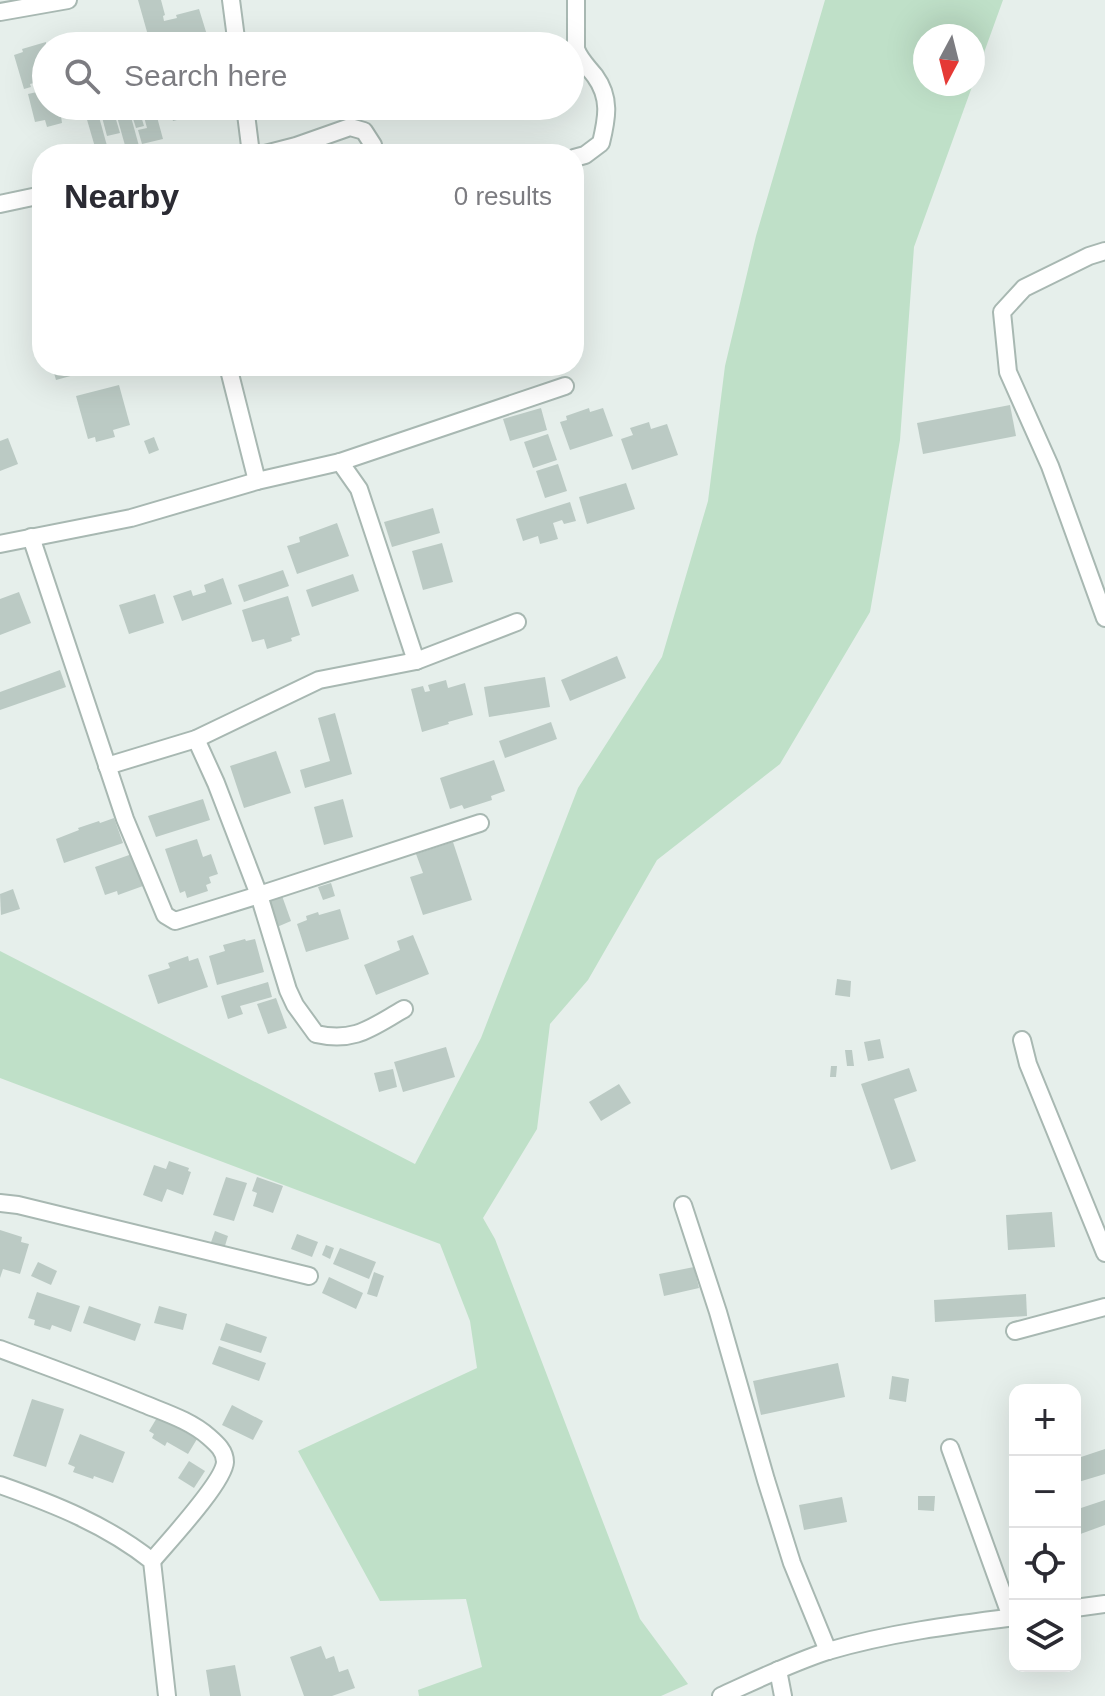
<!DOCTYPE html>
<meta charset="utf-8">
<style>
:root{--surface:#fff;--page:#f7f7f7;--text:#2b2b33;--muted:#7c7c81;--line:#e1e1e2}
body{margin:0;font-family:Helvetica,sans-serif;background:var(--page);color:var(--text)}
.controls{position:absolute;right:24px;bottom:24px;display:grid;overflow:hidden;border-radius:16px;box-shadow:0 8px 32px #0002}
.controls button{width:72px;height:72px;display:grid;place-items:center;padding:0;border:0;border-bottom:2px solid var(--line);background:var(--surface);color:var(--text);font:40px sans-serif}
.compass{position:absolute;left:913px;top:24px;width:72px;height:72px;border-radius:50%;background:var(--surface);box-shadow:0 8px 32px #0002;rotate:187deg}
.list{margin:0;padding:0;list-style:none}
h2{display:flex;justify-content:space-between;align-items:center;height:104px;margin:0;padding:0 32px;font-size:34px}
h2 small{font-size:26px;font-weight:400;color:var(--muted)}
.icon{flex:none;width:44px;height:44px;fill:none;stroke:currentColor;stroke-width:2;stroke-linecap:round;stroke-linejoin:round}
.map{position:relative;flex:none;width:1105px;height:1696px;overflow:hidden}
.search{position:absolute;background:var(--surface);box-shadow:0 8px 32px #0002;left:32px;top:32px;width:552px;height:88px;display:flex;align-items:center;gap:20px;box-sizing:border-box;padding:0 28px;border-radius:44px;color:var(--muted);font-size:30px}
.panel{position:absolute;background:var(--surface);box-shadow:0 8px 32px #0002;left:32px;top:144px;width:552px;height:232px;border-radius:32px}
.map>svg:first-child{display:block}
.green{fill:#bfe0c8}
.building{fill:#bbcac4}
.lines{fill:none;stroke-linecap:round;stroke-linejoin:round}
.minor-casing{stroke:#a8b8b2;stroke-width:20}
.minor{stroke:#fff;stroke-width:16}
</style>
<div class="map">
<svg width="1105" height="1696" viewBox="0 0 1105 1696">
<rect width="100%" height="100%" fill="#e6efeb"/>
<path class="green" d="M825 0H1003L973 83V36H925V84H973L914 247 900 440 870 612 780 764 657 860 588 980 550 1024 537 1129 483 1218 495 1239 640 1619 688 1684 661 1696H419L418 1690 482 1667 466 1599 380 1601 298 1451 477 1368 470 1321 440 1244 0 1078V951L415 1164 481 1038 578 788 662 657 708 501 725 366 756 236Z"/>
<g class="building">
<path d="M138 0H161L165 15 163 16 164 21 177 18 176 15 199 9 207 35 199 37 201 45 182 46 181 42 167 46H151Z"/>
<path d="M46 42V80L30 84 31 87 24 89 14 55 23 52 22 49Z"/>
<path d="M46 90V106H76L78 111 61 116 62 123 47 127 45 120 35 122 28 94Z"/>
<path d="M83 106H96L109 153 97 154Z"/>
<path d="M99 106H112L120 133 107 136Z"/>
<path d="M114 106H128L139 146 126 149Z"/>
<path d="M129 106H138L144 126 136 128Z"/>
<path d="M141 106H154L163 139 142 144 138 130 147 128Z"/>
<path d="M169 106H223L225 113 213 116 212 111 173 121Z"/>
<path d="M52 366H103V367L56 380Z"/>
<path d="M119 385 130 425 113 430 115 437 96 442 95 437 88 439 76 396Z"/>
<path d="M1010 405 1016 436 923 454 917 423Z"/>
<path d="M541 408 547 430 510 441 503 419Z"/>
<path d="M589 408 590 412 603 408 613 436 570 450 560 422 567 420 566 416Z"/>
<path d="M649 422 651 429 667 424 678 455 632 470 621 439 633 435 630 428Z"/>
<path d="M548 434 557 460 533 468 524 442Z"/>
<path d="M154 437 159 450 149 454 144 441Z"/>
<path d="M8 438 18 464 0 471V441Z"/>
<path d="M558 464 567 491 545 498 536 471Z"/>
<path d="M626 483 635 509 587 524 579 497Z"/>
<path d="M570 502 576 521 564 524 562 520 553 523 558 539 540 544 538 536 523 541 516 519Z"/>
<path d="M433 508 440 533 392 547 384 522Z"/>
<path d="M337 523 349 556 297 574 287 546 300 542 299 537Z"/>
<path d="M442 543 453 582 423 590 412 551Z"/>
<path d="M283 570 289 586 244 602 238 585Z"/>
<path d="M353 574 359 591 312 607 306 590Z"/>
<path d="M223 578 232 604 182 621 173 596 191 590 193 596 206 592 204 585Z"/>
<path d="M19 592 31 623 0 635V599Z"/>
<path d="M155 594 164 623 129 634 119 605Z"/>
<path d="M288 596 300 635 291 638 292 641 267 649 264 639 252 642 242 610Z"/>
<path d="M617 656 626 678 570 701 561 680Z"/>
<path d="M60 670 66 687 0 710V692Z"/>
<path d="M545 677 550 707 489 717 484 687Z"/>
<path d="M446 680 448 688 465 683 473 715 448 722 449 724 422 732 411 689 423 686 425 692 430 691 428 685Z"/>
<path d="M335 713 352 774 305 788 300 770 330 761 318 718Z"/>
<path d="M551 722 557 739 505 758 499 741Z"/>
<path d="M276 751 291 793 244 808 230 766Z"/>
<path d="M494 760 505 791 491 796 492 800 464 809 462 805 450 809 440 778Z"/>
<path d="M203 799 210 820 156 837 148 816Z"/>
<path d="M343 799 353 837 324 845 314 807Z"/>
<path d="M114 818 123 843 64 863 56 839 79 830 78 828 99 821 100 823Z"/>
<path d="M197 839 203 857 211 854 218 874 209 877 211 883 206 885 208 891 187 898 185 891 180 893 165 849Z"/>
<path d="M453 842 472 900 423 915 410 877 423 873 416 854Z"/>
<path d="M132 854 143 886 118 895 117 891 105 895 95 867Z"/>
<path d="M331 883 335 896 323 900 318 887Z"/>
<path d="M13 889 20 909 1 915 0 894Z"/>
<path d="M281 893 291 921 277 927 266 898Z"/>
<path d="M340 909 349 939 306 952 297 924 307 920 306 916 318 912 319 915Z"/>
<path d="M413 935 429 974 376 995 364 965 400 950 397 941Z"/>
<path d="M245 939 246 941 255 939 264 972 217 985 209 956 225 951 223 945Z"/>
<path d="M188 956 189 961 198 958 208 987 158 1004 148 975 170 968 168 963Z"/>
<path d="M837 979 851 981 850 997 835 995Z"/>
<path d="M268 982 272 997 240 1006 243 1014 228 1019 221 996Z"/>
<path d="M276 998 287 1028 268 1034 257 1004Z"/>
<path d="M880 1039 884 1058 868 1061 864 1042Z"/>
<path d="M446 1047 455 1077 403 1092 394 1062Z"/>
<path d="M845 1050H852L854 1066H847Z"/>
<path d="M831 1066H837L836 1077H830Z"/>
<path d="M909 1068 917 1091 894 1099 916 1161 891 1170 861 1084Z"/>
<path d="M393 1069 397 1087 379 1092 374 1073Z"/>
<path d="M619 1084 631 1103 601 1121 589 1102Z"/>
<path d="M169 1161 189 1168 188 1171 191 1172 183 1195 167 1189 162 1202 143 1195 154 1165 166 1169Z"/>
<path d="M226 1177 247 1183 234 1221 213 1215Z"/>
<path d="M257 1177 283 1186 273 1213 253 1206 257 1193 252 1191Z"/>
<path d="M1052 1212 1055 1247 1008 1250 1006 1215Z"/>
<path d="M0 1230 22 1237 21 1242 29 1244 20 1274 3 1269 0 1278Z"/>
<path d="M215 1231 228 1236 224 1249 210 1245Z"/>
<path d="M297 1234 318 1242 312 1257 291 1249Z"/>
<path d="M326 1245 334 1248 330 1259 322 1255Z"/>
<path d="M340 1248 376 1262 369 1279 333 1264Z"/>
<path d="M38 1262 57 1271 51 1285 31 1276Z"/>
<path d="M694 1267 699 1288 664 1296 659 1274Z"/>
<path d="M374 1272 384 1276 377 1297 367 1294Z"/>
<path d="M329 1277 363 1293 356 1309 322 1293Z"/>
<path d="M37 1292 80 1306 71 1332 52 1325 50 1330 34 1325 35 1320 28 1318Z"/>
<path d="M1026 1294 1027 1316 935 1322 934 1300Z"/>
<path d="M89 1306 141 1324 135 1341 83 1323Z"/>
<path d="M159 1306 187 1314 183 1330 154 1323Z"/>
<path d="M226 1323 267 1337 261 1353 220 1340Z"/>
<path d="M219 1346 266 1363 259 1381 212 1364Z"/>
<path d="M838 1363 845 1397 761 1415 753 1381Z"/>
<path d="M892 1376 909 1379 906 1402 889 1399Z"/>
<path d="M32 1399 64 1409 46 1467 13 1456Z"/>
<path d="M232 1405 263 1421 253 1440 222 1425Z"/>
<path d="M158 1416 197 1439 188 1454 167 1442 165 1446 152 1438 154 1434 149 1431Z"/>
<path d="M80 1434 125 1452 113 1483 94 1476 93 1479 73 1472 75 1467 68 1464Z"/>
<path d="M1105 1449V1474L1075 1483V1459Z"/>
<path d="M189 1461 205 1471 194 1488 178 1478Z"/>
<path d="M918 1496H935L934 1511 918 1510Z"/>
<path d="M842 1497 847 1522 804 1530 799 1505Z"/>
<path d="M1105 1500V1525L1075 1536V1510Z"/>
<path d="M321 1646 326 1659 334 1656 339 1672 348 1669 355 1688 332 1696H304L290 1657Z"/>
<path d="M235 1665 241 1696H210L206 1670Z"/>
</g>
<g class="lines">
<g class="minor-casing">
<g id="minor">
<path d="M231 0 237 46"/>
<path d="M0 12 68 0"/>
<path d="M245 106 251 154"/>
<path d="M265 154 296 146 350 127 364 131 373 145 375 154"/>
<path d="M574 158 585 155 601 143C607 118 611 98 595 76 588 67 580 60 576 49V0"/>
<path d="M0 204 42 195"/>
<path d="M1105 251 1089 256 1024 288 1002 312 1008 372 1050 466 1105 618"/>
<path d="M228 366 257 481"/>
<path d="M340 462 359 489 416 661"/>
<path d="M31 537 125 819 165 915 175 921 259 895 480 823"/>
<path d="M0 544 131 518 257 481 340 462 565 386"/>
<path d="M196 739 216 783 259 895 288 990 295 1005 316 1034C355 1043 372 1027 404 1009"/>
<path d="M107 766 196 739 319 680 416 661 517 622"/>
<path d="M1022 1040 1028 1064 1105 1253"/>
<path d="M0 1203 18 1205 309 1276"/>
<path d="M683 1205 718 1312 766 1480 792 1563 828 1651"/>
<path d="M1015 1331 1105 1307"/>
<path d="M0 1349C48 1367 96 1384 144 1404 166 1413 191 1421 209 1437 217 1444 225 1451 225 1462 224 1482 167 1543 152 1561"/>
<path d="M950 1448 1011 1617"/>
<path d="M0 1485C54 1504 107 1525 152 1561L167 1696"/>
<path d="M1075 1608 1105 1604"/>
<path d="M778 1670 783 1696"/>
<path d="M721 1696C756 1680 791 1663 828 1651 889 1633 952 1625 1015 1617"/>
</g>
</g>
<use href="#minor" class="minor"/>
</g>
</svg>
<div class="controls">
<button>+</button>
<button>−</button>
<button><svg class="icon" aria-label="locate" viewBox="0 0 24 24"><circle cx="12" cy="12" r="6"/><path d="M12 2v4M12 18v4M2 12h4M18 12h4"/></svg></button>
<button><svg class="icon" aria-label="layers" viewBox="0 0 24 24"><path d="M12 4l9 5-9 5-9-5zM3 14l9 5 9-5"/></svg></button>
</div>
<svg class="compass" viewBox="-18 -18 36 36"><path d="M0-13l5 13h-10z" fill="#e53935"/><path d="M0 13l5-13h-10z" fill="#7c7c81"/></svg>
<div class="search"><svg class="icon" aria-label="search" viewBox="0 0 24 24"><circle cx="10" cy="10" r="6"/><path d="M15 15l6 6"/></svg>Search here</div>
<section class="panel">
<h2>Nearby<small>0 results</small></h2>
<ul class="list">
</ul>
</section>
</div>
